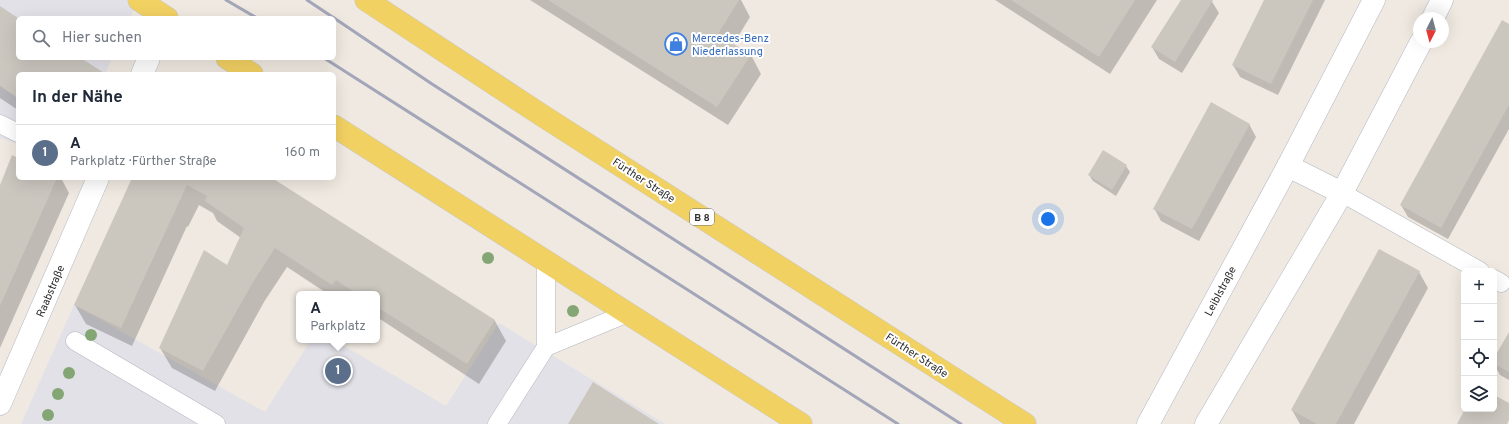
<!DOCTYPE html>
<html lang="de">
<meta charset="utf-8">
<style>
:root{--surface:#fff;--page:#f6f6f7;--text:#1f2937;--muted:#747a83;--line:#e0e1e3;--accent:#2563eb}
body{margin:0;font-family:Overpass,sans-serif;background:var(--page);color:var(--text)}
.controls{position:absolute;right:12px;bottom:12px;display:grid;overflow:hidden;border-radius:6px;box-shadow:0 4px 16px #0002}
.controls button{width:36px;height:36px;display:grid;place-items:center;padding:0;border:0;border-bottom:1px solid var(--line);background:var(--surface);color:var(--text);font:20px sans-serif}
.compass{position:absolute;left:1413px;top:12px;width:36px;height:36px;border-radius:50%;background:var(--surface);box-shadow:0 4px 16px #0002;rotate:186deg}
.you{position:absolute;left:1048px;top:219px;width:14px;height:14px;margin:-10px;border:3px solid #fff;border-radius:50%;background:#1a73e8;box-shadow:0 0 0 6px #1a73e833}
.badge{display:grid;place-items:center;width:26px;height:26px;border-radius:50%;background:var(--accent);color:#fff;font-size:13px;font-weight:700}
.pin{position:absolute;translate:-50% -50%;border:2px solid #fff;box-shadow:0 1px 4px #0006}
.popup{position:absolute;left:296px;top:291px;width:84px;height:52px;box-sizing:border-box;display:grid;place-content:center;border-radius:6px;background:var(--surface);filter:drop-shadow(0 1px 3px #0005);font-size:13px;white-space:nowrap;color:var(--muted)}
.popup b{font-size:15px;color:var(--text)}
.popup::after{content:'';position:absolute;left:50%;top:100%;margin-left:-8px;border:8px solid transparent;border-top-color:var(--surface)}
.list{margin:0;padding:0;list-style:none}
h2{display:flex;justify-content:space-between;align-items:center;height:52px;margin:0;padding:0 16px;font-size:17px}
h2 small{font-size:13px;font-weight:400;color:var(--muted)}
.list li{display:grid;grid-template-columns:26px 1fr auto;gap:12px;align-items:center;box-sizing:border-box;height:56px;padding:0 16px;border-top:1px solid var(--line)}
.list b{display:block;font-size:15px;white-space:nowrap}
.list p{margin:0;font-size:13px;white-space:nowrap;color:var(--muted)}
.list em{font-size:13px;font-style:normal;color:var(--muted)}
.icon{flex:none;width:22px;height:22px;fill:none;stroke:currentColor;stroke-width:2;stroke-linecap:round;stroke-linejoin:round}
.map{position:relative;flex:none;width:1509px;height:424px;overflow:hidden}
.search{position:absolute;background:var(--surface);box-shadow:0 4px 16px #0002;left:16px;top:16px;width:320px;height:44px;display:flex;align-items:center;gap:10px;box-sizing:border-box;padding:0 14px;border-radius:6px;color:var(--muted);font-size:15px}
.panel{position:absolute;background:var(--surface);box-shadow:0 4px 16px #0002;left:16px;top:72px;width:320px;height:108px;border-radius:6px}
.map>svg:first-child{display:block}
.industrial{fill:#e3e1e8}
.shadow{fill:#0003}
.building{fill:#cbc7bf}
.lines{fill:none;stroke-linecap:round;stroke-linejoin:round}
.lane-casing{stroke:#b4b7c1;stroke-width:19}
.street-casing{stroke:#b4b7c1;stroke-width:23}
.primary-casing{stroke:#c9c9c9;stroke-width:23}
.lane{stroke:#fff;stroke-width:18}
.street{stroke:#fff;stroke-width:22}
.primary{stroke:#f2d163;stroke-width:22}
.rail{stroke:#a3a6b8;stroke-width:3}
.tree{fill:#84a574}
.labels{text-anchor:middle;stroke-width:4;stroke-linejoin:round;paint-order:stroke}
.shield{fill:#fff;stroke:#6d6d6d;stroke-width:1}
.shield-label{font-size:10px;font-weight:bold;fill:#2e2e2e}
.shop-label{font-size:11px;fill:#366cbe;stroke:#fff;text-anchor:start}
.street-label{font-size:11px;fill:#2e2e2e;stroke:#fff}
</style>
<div class="map">
<svg width="1509" height="424" viewBox="0 0 1509 424">
<rect width="100%" height="100%" fill="#efe9e1"/>
<g class="industrial">
<path d="M0 0H138L130 18H18V58H112L105 74H18V144L0 138Z"/>
<path d="M74 305 265 412 311 340H334L446 406 499 323 665 424H21Z"/>
</g>
<g class="shadow">
<path d="M530 0H741L750 17 733 45 751 55 761 74 728 125Z"/>
<path d="M995 0H1157L1110 74Z"/>
<path d="M1182 0H1211L1219 13 1182 73 1159 59 1152 47Z"/>
<path d="M1266 0H1325L1278 95 1240 77 1233 65Z"/>
<path d="M0 7 18 19V58H79L104 74H18V110L0 98Z"/>
<path d="M1509 25V129L1448 239 1408 217 1401 205Z"/>
<path d="M1249 124 1256 137 1199 241 1161 221 1154 208Z"/>
<path d="M1104 152 1126 166 1130 172 1116 196 1093 181 1089 175Z"/>
<path d="M18 159V178H61L69 193 0 348V188Z"/>
<path d="M133 178H271L495 321 506 341 479 384 380 319 377 323V294H328L287 267 264 302 215 391 172 368 160 348 228 267 241 238 217 221 213 213 199 205 188 227 187 226 132 346 86 324 75 305Z"/>
<path d="M1419 272 1428 288 1354 424H1300L1292 410Z"/>
<path d="M1509 334V380L1500 375 1494 364V360Z"/>
</g>
<g class="building">
<path d="M548 0H739L718 34 751 55 717 107Z"/>
<path d="M1011 0H1135L1099 57Z"/>
<path d="M1181 0H1213L1175 62 1151 47Z"/>
<path d="M1264 0H1313L1271 84 1232 65Z"/>
<path d="M0 6 18 18V58H81L104 73V74H18V98L0 86Z"/>
<path d="M1502 20 1509 24V105L1441 228 1400 205Z"/>
<path d="M1211 102 1250 124 1192 229 1153 209Z"/>
<path d="M1103 150 1127 165 1112 190 1088 175Z"/>
<path d="M12 155 18 158V178H57L0 306V185Z"/>
<path d="M132 178H272L495 320 467 364 377 307V294H357L336 280 332 285 275 248 253 282 203 371 159 348 204 250 227 265 244 228 205 201 207 196 187 185 121 328 74 305Z"/>
<path d="M1379 249 1420 271 1336 424H1317L1291 410Z"/>
<path d="M1509 332V372L1494 364V358Z"/>
<path d="M593 382 659 424H568Z"/>
<path d="M1494 395 1509 403V420L1507 424H1457L1465 409H1494Z"/>
</g>
<g class="lines">
<g class="lane-casing">
<g id="lane">
<path d="M0 124 18 133"/>
<path d="M1342 193 1480 271"/>
<path d="M546 261V347L628 313"/>
<path d="M1494 279 1501 283"/>
<path d="M75 341 216 424"/>
<path d="M497 424 546 347"/>
</g>
</g>
<g class="street-casing">
<g id="street">
<path d="M1433 18 1442 0"/>
<path d="M142 74 149 58"/>
<path d="M1288 166 1342 193"/>
<path d="M0 404 98 178"/>
<path d="M1148 424 1288 166 1374 0"/>
<path d="M1206 424 1342 193 1421 42"/>
</g>
</g>
<g class="primary-casing">
<g id="primary">
<path d="M139 0 167 18"/>
<path d="M366 0 543 116 1025 424"/>
<path d="M227 58 252 74"/>
<path d="M334 126 801 424"/>
</g>
</g>
<use href="#lane" class="lane"/>
<use href="#street" class="street"/>
<use href="#primary" class="primary"/>
<g class="rail">
<path d="M226 0 257 18"/>
<path d="M307 0 334 18"/>
<path d="M334 18 432 84 961 424"/>
<path d="M324 58 898 424"/>
</g>
</g>
<g class="tree">
<circle cx="488" cy="258" r="6"/>
<circle cx="573" cy="311" r="6"/>
<circle cx="91" cy="335" r="6"/>
<circle cx="69" cy="373" r="6"/>
<circle cx="58" cy="394" r="6"/>
<circle cx="48" cy="415" r="6"/>
</g>
<defs>
<g id="shop-ring" transform="scale(1.15)"><circle r="9.5" fill="#fff" stroke="#3f7fe0" stroke-width="1.5"/><path d="M-5-2.5h2.3a2.7 3.5 0 0 1 5.4 0H5L5.5 6h-11ZM-1.5-2.5h3a1.5 2.3 0 0 0-3 0Z" fill="#3f7fe0"/></g>
</defs>
<g fill-rule="evenodd">
<use href="#shop-ring" x="676" y="44"/>
</g>
<g class="labels">
<rect class="shield" x="690" y="209" width="24" height="16" rx="3"/>
<g class="shield-label">
<text x="702" y="221">B 8</text>
</g>
<g class="shop-label">
<text x="692" y="42">Mercedes-Benz<tspan x="692" dy="13">Niederlassung</tspan></text>
</g>
<g class="street-label">
<text transform="translate(644 180) rotate(33)" y="4">Fürther Straße</text>
<text transform="translate(50 291) rotate(-67)" y="4">Raabstraße</text>
<text transform="translate(1220 291) rotate(-62)" y="4">Leiblstraße</text>
<text transform="translate(917 355) rotate(33)" y="4">Fürther Straße</text>
</g>
</g>
</svg>
<div class="controls">
<button>+</button>
<button>−</button>
<button><svg class="icon" aria-label="locate" viewBox="0 0 24 24"><circle cx="12" cy="12" r="6"/><path d="M12 2v4M12 18v4M2 12h4M18 12h4"/></svg></button>
<button><svg class="icon" aria-label="layers" viewBox="0 0 24 24"><path d="M12 4l9 5-9 5-9-5zM3 14l9 5 9-5"/></svg></button>
</div>
<svg class="compass" viewBox="-18 -18 36 36"><path d="M0-13l5 13h-10z" fill="#e53935"/><path d="M0 13l5-13h-10z" fill="#747a83"/></svg>
<div class="you"></div>
<div class="pin badge" style="left:338px;top:371px;background:#5c6f8a">1</div>
<div class="popup"><b>A</b>Parkplatz</div>
<div class="search"><svg class="icon" aria-label="search" viewBox="0 0 24 24"><circle cx="10" cy="10" r="6"/><path d="M15 15l6 6"/></svg>Hier suchen</div>
<section class="panel">
<h2>In der Nähe<small></small></h2>
<ul class="list">
<li><span class="badge" style="background:#5c6f8a">1</span><div><b>A</b><p>Parkplatz · Fürther Straße</p></div><em>160 m</em></li>
</ul>
</section>
</div>
